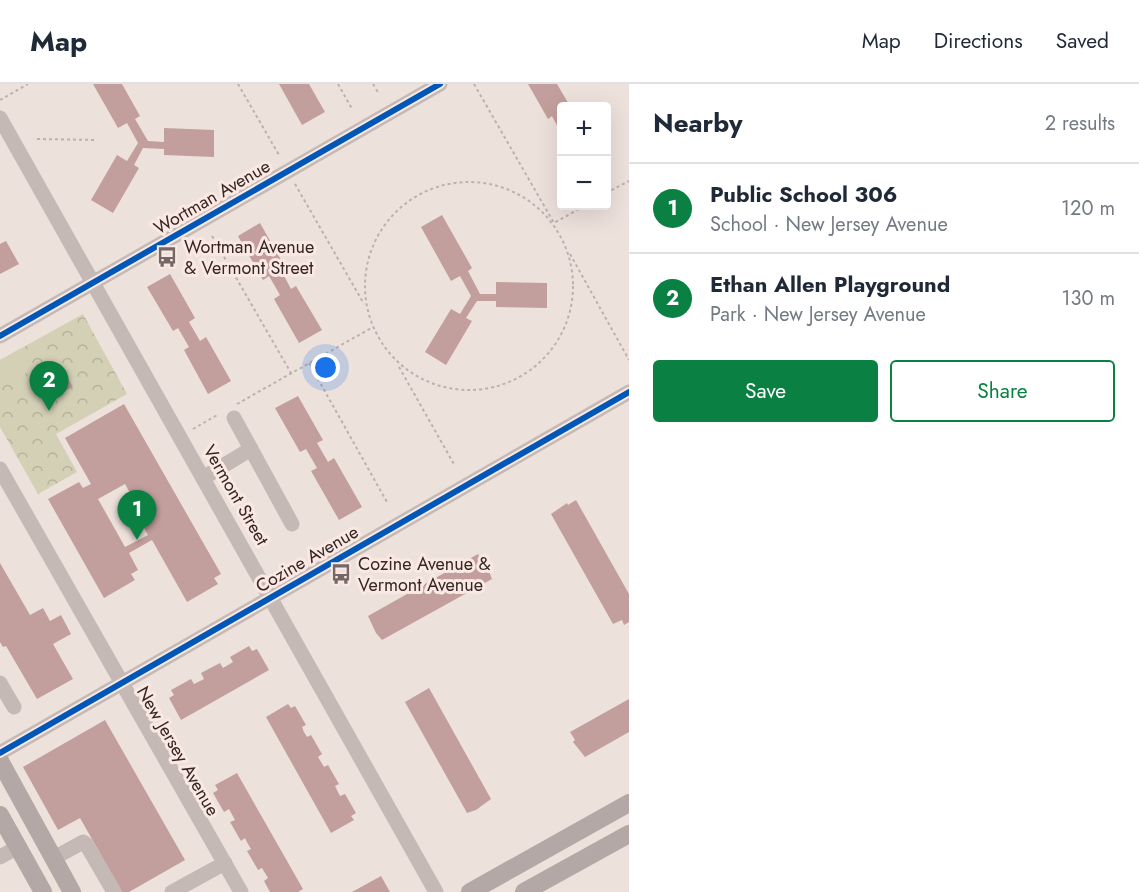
<!DOCTYPE html>
<meta charset="utf-8">
<style>
:root{--surface:#fff;--page:#f6f6f7;--text:#1f2937;--muted:#747a83;--line:#e0e1e3;--accent:#0b8043}
body{margin:0;font-family:Jost,sans-serif;background:var(--page);color:var(--text)}
.controls{position:absolute;right:18px;top:18px;display:grid;overflow:hidden;border-radius:6px;box-shadow:0 6px 24px #0002}
.controls button{width:54px;height:54px;display:grid;place-items:center;padding:0;border:0;border-bottom:2px solid var(--line);background:var(--surface);color:var(--text);font:30px sans-serif}
.you{position:absolute;left:326px;top:284px;width:21px;height:21px;margin:-15px;border:4px solid #fff;border-radius:50%;background:#1a73e8;box-shadow:0 0 0 9px #1a73e833}
.badge{display:grid;place-items:center;width:39px;height:39px;border-radius:50%;background:var(--accent);color:#fff;font-size:20px;font-weight:700}
.pin{position:absolute;translate:-50% -50px;filter:drop-shadow(0 2px 3px #0008)}
.pin::after{content:'';position:absolute;top:32px;width:21px;height:18px;background:inherit;clip-path:polygon(0 0,100% 0,50% 100%)}
.list{margin:0;padding:0;list-style:none}
h2{display:flex;justify-content:space-between;align-items:center;height:78px;margin:0;padding:0 24px;font-size:26px}
h2 small{font-size:20px;font-weight:400;color:var(--muted)}
.list li{display:grid;grid-template-columns:39px 1fr auto;gap:18px;align-items:center;box-sizing:border-box;height:90px;padding:0 24px;border-top:2px solid var(--line)}
.list b{display:block;font-size:22px;white-space:nowrap}
.list p{margin:0;font-size:20px;white-space:nowrap;color:var(--muted)}
.list em{font-size:20px;font-style:normal;color:var(--muted)}
.actions{display:flex;gap:12px;padding:18px 24px}
.actions a{flex:1;padding:14px 0;border:2px solid var(--accent);border-radius:6px;text-align:center;font-size:21px;color:var(--accent)}
.actions .main{background:var(--accent);color:#fff}
.map{position:relative;flex:none;width:629px;height:808px;overflow:hidden}
header{display:flex;align-items:center;gap:36px;box-sizing:border-box;height:84px;padding:0 30px;background:var(--surface);border-bottom:2px solid var(--line)}
header strong{font-size:28px}
nav{display:flex;gap:33px;margin-inline-start:auto;font-size:21px}
main{display:flex}
aside{flex:1;background:var(--surface)}
.map>svg:first-child{display:block}
.forest{fill:url(#forest-crowns)}
.garden{fill:#d4d0b6}
.building{fill:#c29f9d;fill-rule:evenodd}
.lines{fill:none;stroke-linecap:round;stroke-linejoin:round}
.path{stroke:#bdb1af;stroke-width:2;stroke-dasharray:3 3;stroke-linecap:butt}
.minor{stroke:#c5b9b6;stroke-width:15}
.major{stroke:#b3a8a5;stroke-width:18}
.cycleway-casing{stroke:#fae9e3;stroke-width:10}
.cycleway{stroke:#0057b8;stroke-width:6}
.labels{text-anchor:middle;stroke-width:6;stroke-linejoin:round;paint-order:stroke}
.street-label{font-size:18px;fill:#352625;stroke:#fae9e3}
.poi-label{font-size:18px;fill:#352625;stroke:#fae9e3;text-anchor:start}
</style>
<header>
<strong>Map</strong>
<nav><a>Map</a><a>Directions</a><a>Saved</a></nav>
</header>
<main>
<div class="map">
<svg width="629" height="808" viewBox="0 0 629 808">
<defs>
<pattern id="forest-crowns" width="20" height="18" patternUnits="userSpaceOnUse" patternTransform="scale(1.5)"><rect width="20" height="18" fill="#d4d0b6"/><path d="M2 6a3 3 0 1 1 6 0M12 15a3 3 0 1 1 6 0" fill="none" stroke="#b7b29c"/></pattern>
</defs>
<rect width="100%" height="100%" fill="#ede1dc"/>
<path class="forest" d="M83 230 127 310 56 350 77 388 38 410 0 343V276Z"/>
<path class="garden" d="M22 264 33 285 0 304V276Z"/>
<g class="building">
<path d="M93 0H122L140 32 135 35 148 57 164 58V44L214 46V73L164 71V65L143 64 134 81 139 84 113 129 91 116 117 71 127 77 138 59 127 39 118 44Z"/>
<path d="M279 0H309L325 28 302 41Z"/>
<path d="M528 0H557L570 22H561V49L552 32 548 35Z"/>
<path d="M442 131 472 184 468 187 480 210H496V198L547 199V224L496 223V217H477L466 234 472 237 446 281 425 268 451 225 460 230 471 212 460 192 451 197 421 143Z"/>
<path d="M260 139 285 183 281 186 291 205 296 202 322 246 299 259 274 215 280 211 269 192 263 196 238 152Z"/>
<path d="M6 157 19 180 0 190V160Z"/>
<path d="M170 190 195 234 189 238 200 257 206 253 231 297 208 310 184 266 189 263 178 244 173 247 147 203Z"/>
<path d="M65 289 73 303 65 307 57 293Z"/>
<path d="M298 312 323 356 317 359 328 378 334 374 362 423 339 436 311 387 317 384 306 365 300 368 275 324Z"/>
<path d="M124 320 221 490 214 494 218 500 187 518 152 456 129 469 138 486 131 490 135 496 104 514 48 415 79 398 83 404 91 400 65 354ZM125 400 130 409 126 412 148 451 125 463 98 415Z"/>
<path d="M576 416 629 510V538L624 541 622 536 613 540 551 430 567 419 568 421Z"/>
<path d="M478 470 483 478 485 477 492 495 382 556 376 549 368 532Z"/>
<path d="M0 479 30 531 43 524 50 537 61 531 71 550 53 560 73 595 37 615 6 562 3 563 0 558Z"/>
<path d="M249 562 252 567 257 565 269 586 181 636 169 614 174 611 171 606 191 595 194 600 204 595 201 589 220 579 223 584 233 578 230 573Z"/>
<path d="M429 604 491 715 476 726 467 729 405 618Z"/>
<path d="M629 615V648L585 673 573 658 575 656 570 648Z"/>
<path d="M288 620 291 624 295 622 306 641 302 643 304 648 307 653 311 651 322 670 318 673 324 683 328 681 339 700 335 702 340 712 345 710 356 729 351 732 354 736 331 749 266 633Z"/>
<path d="M105 636 185 776 129 808H122L80 734 58 746 23 683Z"/>
<path d="M237 689 303 805 298 808H270L264 797 268 794 262 784 258 786 247 767 251 765 248 760 245 754 241 757 230 738 235 736 229 725 224 728 213 709 218 706 215 701Z"/>
<path d="M381 792 390 808H352Z"/>
</g>
<g class="lines">
<g class="path">
<path d="M238 0 279 71"/>
<path d="M338 0 352 25"/>
<path d="M373 0 379 10"/>
<path d="M474 0 554 139 584 122"/>
<path d="M0 16 28 0"/>
<path d="M37 55 97 56"/>
<circle cx="469" cy="202" r="104"/>
<path d="M295 100 364 220"/>
<path d="M606 109 629 97"/>
<path d="M212 152 291 289"/>
<path d="M570 170 629 276"/>
<path d="M309 279 388 420"/>
<path d="M399 283 455 382"/>
<path d="M237 320 373 243"/>
<path d="M193 345 219 330"/>
</g>
<g class="minor">
<path d="M0 34 436 808"/>
<path d="M0 252 440 0"/>
<path d="M234 334 251 365"/>
<path d="M0 385 241 808"/>
<path d="M203 394 251 365 292 440"/>
<path d="M0 599 14 623"/>
<path d="M0 669 629 308"/>
<path d="M0 773 18 763"/>
<path d="M54 774 83 758 86 760 114 808"/>
<path d="M172 808 225 779"/>
</g>
<g class="major">
<path d="M0 677 72 808"/>
<path d="M0 731 43 808"/>
<path d="M470 808 629 719"/>
<path d="M524 808 629 750"/>
</g>
<g class="cycleway-casing">
<g id="cycleway">
<path d="M0 252 440 0"/>
<path d="M0 669 629 308"/>
</g>
</g>
<use href="#cycleway" class="cycleway"/>
</g>
<defs>
<g id="bus-bare" transform="scale(1.62)"><path d="M-5-6H5V4H4V6H2V4H-2V6H-4V4H-5ZM-3.5-4V0h7V-4ZM-3.5 1.2v1.5H-2V1.2ZM2 1.2v1.5H3.5V1.2Z" fill="#756765" stroke="#fae9e3" stroke-width="2.5" paint-order="stroke"/></g>
</defs>
<g fill-rule="evenodd">
<use href="#bus-bare" x="167" y="173"/>
<use href="#bus-bare" x="341" y="490"/>
</g>
<g class="labels">
<g class="street-label">
<text transform="translate(212 113) rotate(-30)" y="6">Wortman Avenue</text>
<text transform="translate(236 411) rotate(60)" y="6">Vermont Street</text>
<text transform="translate(307 475) rotate(-30)" y="6">Cozine Avenue</text>
<text transform="translate(178 667) rotate(60)" y="6">New Jersey Avenue</text>
</g>
<g class="poi-label">
<text x="184" y="169">Wortman Avenue<tspan x="184" dy="21">&amp; Vermont Street</tspan></text>
<text x="358" y="486">Cozine Avenue &amp;<tspan x="358" dy="21">Vermont Avenue</tspan></text>
</g>
</g>
</svg>
<div class="controls">
<button>+</button>
<button>−</button>
</div>
<div class="you"></div>
<div class="pin badge" style="left:137px;top:456px">1</div>
<div class="pin badge" style="left:49px;top:327px">2</div>
</div>
<aside>
<h2>Nearby<small>2 results</small></h2>
<ul class="list">
<li><span class="badge">1</span><div><b>Public School 306</b><p>School · New Jersey Avenue</p></div><em>120 m</em></li>
<li><span class="badge">2</span><div><b>Ethan Allen Playground</b><p>Park · New Jersey Avenue</p></div><em>130 m</em></li>
</ul>
<div class="actions"><a class="main">Save</a><a>Share</a></div>
</aside>
</main>
